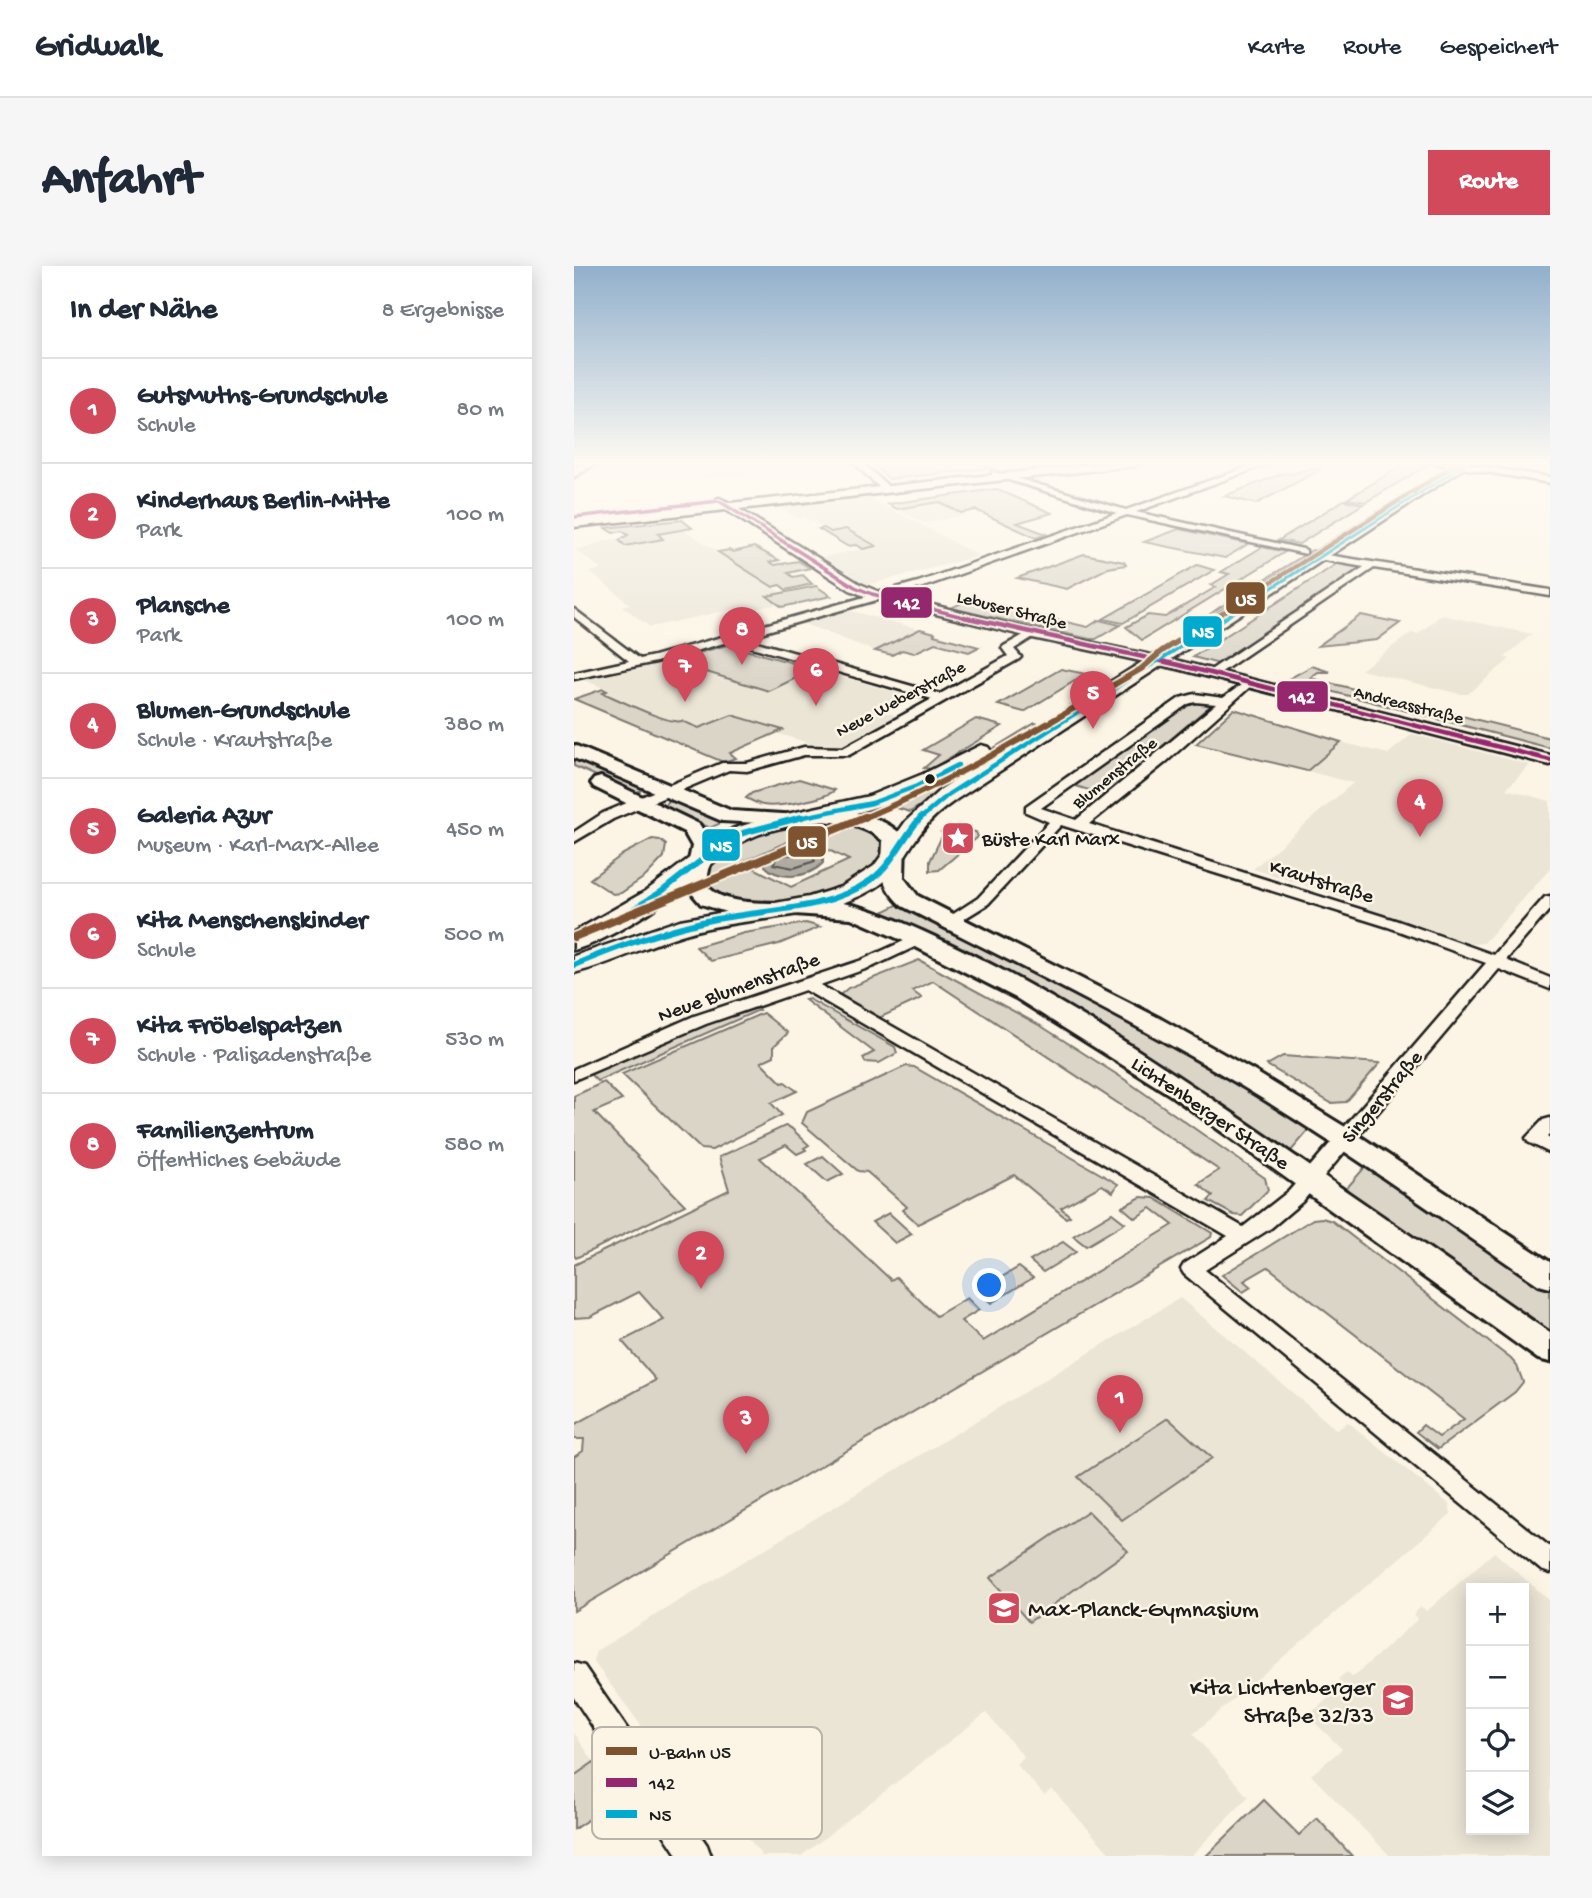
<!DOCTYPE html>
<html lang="de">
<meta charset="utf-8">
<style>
:root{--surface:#fff;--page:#f6f6f7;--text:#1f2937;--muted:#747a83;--line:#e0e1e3;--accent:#d1495b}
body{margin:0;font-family:"Gochi Hand",sans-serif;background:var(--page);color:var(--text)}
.controls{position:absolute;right:21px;bottom:21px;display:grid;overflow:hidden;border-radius:0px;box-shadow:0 4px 18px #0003}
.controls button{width:63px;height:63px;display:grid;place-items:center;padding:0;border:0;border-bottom:2px solid var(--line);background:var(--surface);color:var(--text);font:35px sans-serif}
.you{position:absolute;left:416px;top:1020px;width:24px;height:24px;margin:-18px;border:5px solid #fff;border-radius:50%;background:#1a73e8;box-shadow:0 0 0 10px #1a73e833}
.badge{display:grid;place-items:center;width:46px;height:46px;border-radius:50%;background:var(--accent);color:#fff;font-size:23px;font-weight:700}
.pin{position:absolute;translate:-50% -58px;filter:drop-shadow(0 2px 4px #0008)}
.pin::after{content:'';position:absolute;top:37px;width:24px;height:21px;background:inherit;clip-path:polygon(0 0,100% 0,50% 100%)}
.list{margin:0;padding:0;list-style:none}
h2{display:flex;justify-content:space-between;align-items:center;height:91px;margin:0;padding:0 28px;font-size:30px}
h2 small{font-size:23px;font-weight:400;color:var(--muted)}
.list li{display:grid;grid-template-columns:46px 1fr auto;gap:21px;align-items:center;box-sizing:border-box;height:105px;padding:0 28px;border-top:2px solid var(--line)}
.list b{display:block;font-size:26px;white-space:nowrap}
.list p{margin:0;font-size:23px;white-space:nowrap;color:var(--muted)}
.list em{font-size:23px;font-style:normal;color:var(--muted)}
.icon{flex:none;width:38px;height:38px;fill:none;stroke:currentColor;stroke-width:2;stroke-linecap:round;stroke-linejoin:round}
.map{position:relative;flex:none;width:976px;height:1590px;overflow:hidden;border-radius:0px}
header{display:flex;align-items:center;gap:42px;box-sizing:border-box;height:98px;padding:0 35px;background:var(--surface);border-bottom:2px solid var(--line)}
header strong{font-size:33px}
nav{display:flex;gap:38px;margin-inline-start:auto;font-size:24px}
.intro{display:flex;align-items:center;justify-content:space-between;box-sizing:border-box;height:168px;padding:0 42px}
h1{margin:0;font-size:49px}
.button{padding:18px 32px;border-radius:0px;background:var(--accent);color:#fff;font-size:24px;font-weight:700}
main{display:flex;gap:42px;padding:0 42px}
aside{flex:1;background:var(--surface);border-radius:0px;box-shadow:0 4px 18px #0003}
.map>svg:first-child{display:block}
.built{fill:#ebe5d6;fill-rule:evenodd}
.green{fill:#dbd5c8;stroke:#7c7872;stroke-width:2;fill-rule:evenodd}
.water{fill:#b0aba1;stroke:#75726c;stroke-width:2}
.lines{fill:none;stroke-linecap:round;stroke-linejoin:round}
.shore{stroke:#575551;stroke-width:2}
.minor-casing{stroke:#1c1c1c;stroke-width:5}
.tertiary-casing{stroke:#1c1c1c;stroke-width:5}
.secondary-casing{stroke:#1c1c1c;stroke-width:6}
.primary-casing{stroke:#1c1c1c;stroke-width:5}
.minor{fill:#fcf5e5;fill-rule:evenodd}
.tertiary{fill:#fcf5e5;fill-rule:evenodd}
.secondary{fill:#fcf5e5;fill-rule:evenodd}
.primary{fill:#fcf5e5;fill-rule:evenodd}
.bus-1-far1-casing{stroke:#fcf5e5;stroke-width:6}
.bus-1-casing{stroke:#fcf5e5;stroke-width:8}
.bus-2-far2-casing{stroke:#fcf5e5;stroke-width:6}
.bus-2-far1-casing{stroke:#fcf5e5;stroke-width:8}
.bus-2-casing{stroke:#fcf5e5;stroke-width:10}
.bus-1-far1{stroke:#95276e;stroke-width:3.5}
.bus-1{stroke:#95276e;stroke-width:4.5}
.bus-2-far2{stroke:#00a9ce;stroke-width:3.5}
.bus-2-far1{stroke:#00a9ce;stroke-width:4.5}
.bus-2{stroke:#00a9ce;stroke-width:6}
.metro-1-far2-casing{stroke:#fcf5e5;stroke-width:7}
.metro-1-far1-casing{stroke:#fcf5e5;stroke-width:10}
.metro-1-casing{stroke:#fcf5e5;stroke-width:12}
.metro-1-far2{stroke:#7e5330;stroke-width:4.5}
.metro-1-far1{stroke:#7e5330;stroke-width:6}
.metro-1{stroke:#7e5330;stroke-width:8}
.bus-dot{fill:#1c1c1c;stroke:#fcf5e5;stroke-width:2.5}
.labels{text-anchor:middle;stroke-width:5;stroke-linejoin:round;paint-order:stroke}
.far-street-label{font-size:18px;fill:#1c1c1c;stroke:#fcf5e5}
.poi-label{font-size:21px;fill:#1c1c1c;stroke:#fcf5e5;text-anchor:start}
.street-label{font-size:21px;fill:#1c1c1c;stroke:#fcf5e5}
.near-poi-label{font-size:24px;fill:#1c1c1c;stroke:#fcf5e5;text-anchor:start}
.key{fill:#fcf5e5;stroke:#b9b4a9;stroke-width:2}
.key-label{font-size:19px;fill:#1c1c1c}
.line-badge{stroke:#fcf5e5;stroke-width:2.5}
.badge-label{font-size:19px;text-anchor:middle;font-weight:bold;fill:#fff}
</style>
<header>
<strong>Gridwalk</strong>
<nav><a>Karte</a><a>Route</a><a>Gespeichert</a></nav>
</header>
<div class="intro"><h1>Anfahrt</h1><a class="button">Route</a></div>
<main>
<aside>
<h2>In der Nähe<small>8 Ergebnisse</small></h2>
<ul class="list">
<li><span class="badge">1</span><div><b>GutsMuths-Grundschule</b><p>Schule</p></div><em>80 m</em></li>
<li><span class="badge">2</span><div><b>Kinderhaus Berlin-Mitte</b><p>Park</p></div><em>100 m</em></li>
<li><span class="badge">3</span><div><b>Plansche</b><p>Park</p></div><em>100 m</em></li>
<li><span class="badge">4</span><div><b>Blumen-Grundschule</b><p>Schule · Krautstraße</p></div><em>380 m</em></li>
<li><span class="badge">5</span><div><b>Galeria Azur</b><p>Museum · Karl-Marx-Allee</p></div><em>450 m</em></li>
<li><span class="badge">6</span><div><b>Kita Menschenskinder</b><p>Schule</p></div><em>500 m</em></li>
<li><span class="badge">7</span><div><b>Kita Fröbelspatzen</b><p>Schule · Palisadenstraße</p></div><em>530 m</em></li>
<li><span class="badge">8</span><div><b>Familienzentrum</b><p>Öffentliches Gebäude</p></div><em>580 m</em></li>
</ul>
</aside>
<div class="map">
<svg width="976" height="1590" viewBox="0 0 976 1590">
<rect width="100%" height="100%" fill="#fcf5e5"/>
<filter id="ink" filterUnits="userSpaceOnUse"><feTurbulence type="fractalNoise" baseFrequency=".0143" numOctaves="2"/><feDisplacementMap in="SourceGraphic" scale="14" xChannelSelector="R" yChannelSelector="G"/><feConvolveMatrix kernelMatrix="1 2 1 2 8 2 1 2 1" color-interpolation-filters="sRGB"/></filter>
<g filter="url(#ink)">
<g class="built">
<path d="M123 197H198L204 205 129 212 122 202 126 201Z"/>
<path d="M292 230 334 252 405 290 293 319 249 291 301 280 257 266 230 251 222 252 203 239Z"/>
<path d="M367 236 391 249 350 257 323 243Z"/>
<path d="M110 264 208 327 193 331 205 338 165 346 160 343 76 361 48 340 56 338 16 306 27 303 2 284 35 274Z"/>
<path d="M273 344 346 363 301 385 228 357Z"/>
<path d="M867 349 958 368 931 391 936 393 894 428H886L787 404 837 367 844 368Z"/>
<path d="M96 395 195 425 241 403 338 431 310 446 327 451 270 483H254L202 467 207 463 158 449 125 462 102 457 28 426 32 424 30 422 10 414Z"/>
<path d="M838 468 956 499 932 523 976 535V603L910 677 898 678 793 643 794 639 679 603 779 517 733 505 747 492H751L767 476 814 488Z"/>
<path d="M606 1032 763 1164 774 1156 875 1238 877 1248 619 1468 674 1531 617 1590H538L478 1523 470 1529 442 1498 450 1491 412 1447 227 1590H188L116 1494 95 1497 19 1395 22 1385Z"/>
<path d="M920 1286 976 1335V1590H816L737 1509 768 1483 734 1450 769 1419 764 1413 773 1406 779 1411 844 1353 839 1348 847 1341 853 1345ZM950 1322V1564H897V1322Z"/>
<path d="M0 1467 20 1496 0 1510Z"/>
</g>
<g class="green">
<path d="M298 197H409L416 202 315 213Z"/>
<path d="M832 197 854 199 792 236 773 233Z"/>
<path d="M737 202 746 204 682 238 650 230 710 207 718 208Z"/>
<path d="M422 223 478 247 443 257 472 268 462 272 402 244 387 247 365 236 323 243 314 238Z"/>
<path d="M770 234 789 238 725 278 705 274Z"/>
<path d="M108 254 118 262 84 268 89 273 51 280 45 274 54 269 48 265 39 267 31 262Z"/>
<path d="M250 262 257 266 272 263 302 280 289 283 283 279 273 280 245 263Z"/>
<path d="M605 263 674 278 651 292 570 276Z"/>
<path d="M180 281 205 294 196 296 201 299 224 295 236 302 214 307 219 311 229 309 238 318 212 324 206 319 199 321 144 286 155 284 159 286Z"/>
<path d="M688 281 711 286 568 374 552 361 574 349 591 351 642 321 637 319 655 308 647 306Z"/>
<path d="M738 284 748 286 586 385 643 343Z"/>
<path d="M510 288 550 296 552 299 534 302 493 323 443 312Z"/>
<path d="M764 297 789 301 645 398 619 391Z"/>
<path d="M623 299 640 304 549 357 529 353Z"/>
<path d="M242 320 257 330 208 341 193 330Z"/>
<path d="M394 334 514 361 525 354 546 359 522 373H516L377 342Z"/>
<path d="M787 349 826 357 803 374 744 380Z"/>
<path d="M346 363 361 367 360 369 405 381 395 386 361 377 340 387 328 384 318 389 301 385Z"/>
<path d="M153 379 241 403 195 425 96 395Z"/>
<path d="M738 400 756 406H744L736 412 976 472V482L713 414Z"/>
<path d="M487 403 512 408 450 446 424 439Z"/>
<path d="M29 423 33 425 29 427C46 434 95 459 108 455L125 462 158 449 209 464 156 487 162 492 149 496 0 433Z"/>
<path d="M616 435 637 439 531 529 495 518Z"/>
<path d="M660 443 767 476 733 505 622 478Z"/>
<path d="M402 453 428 460 357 503 350 502 365 489 349 484Z"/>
<path d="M461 457 472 460 336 546 316 540 369 513Z"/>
<path d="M0 489 74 522 60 527 0 500Z"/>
<path d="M225 513 261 524C252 533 202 542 189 539 183 538 177 534 172 532L178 527Z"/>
<path d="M104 535 149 556 136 562 90 540 94 536Z"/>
<path d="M261 556C275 558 305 560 308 577 318 619 164 662 131 617 140 568 220 557 261 556ZM226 570 275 594 217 621 168 596Z"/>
<path d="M376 560 402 566 404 571 365 604 356 605V595L369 568 367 566Z"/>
<path d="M78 573 86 574 92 579 90 591 72 610 47 627 39 628 16 613 49 588Z"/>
<path d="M325 638 506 723 741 857 711 892 304 648Z"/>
<path d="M232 657 246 661 205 678 137 695 122 681 170 667Z"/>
<path d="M345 694 467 760 550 813 691 912 694 924 668 950 660 949 634 935 639 930 624 918 645 904 359 715 338 725 348 732 305 752 267 731V728L274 722Z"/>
<path d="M235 733 321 781 323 787 305 797 291 796 289 792 300 786 231 734Z"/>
<path d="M181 741 185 744 23 815 16 808 135 756Z"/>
<path d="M189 747 214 767 200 780V790L187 796 208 817 211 816 223 825 197 837 208 849 138 884 127 883 48 808Z"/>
<path d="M709 790 806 797 772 836 757 837 693 799Z"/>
<path d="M332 800 340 801 544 918 539 926 528 919 487 942 496 950 492 952 440 909 344 958 329 944 333 941 331 939 293 906 284 905 228 857 233 846Z"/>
<path d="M30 816 48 834 20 846 111 939 2 992 0 989V830Z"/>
<path d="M211 860 217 862 235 879 230 882 232 884 223 888 212 879 186 892 317 1014 322 1011 362 1050 393 1032 405 1044 387 1055 409 1075 599 959 577 942 561 952 548 941 567 931 580 932 638 967 637 971 0 1345V1191L9 1185 10 1173H0V1159L82 1114 48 1075 90 1054 65 1026 16 1051 0 1052V999L155 924 145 891Z"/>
<path d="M249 890 269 908 253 916 233 898Z"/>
<path d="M797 894 976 1016V1080L765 931Z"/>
<path d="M315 947 338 968 321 977 298 956Z"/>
<path d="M538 947 551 957 512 980 499 970Z"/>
<path d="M748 952 758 955 937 1093 943 1100 949 1116 941 1126 864 1183 842 1166 849 1159 865 1171 890 1153 694 1001 670 1015 677 1021 669 1026 648 1009 739 953Z"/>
<path d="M489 976 502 986 469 1006 456 995Z"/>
<path d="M445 1001 459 1012 417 1037 404 1025Z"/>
<path d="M594 1152 638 1192 548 1254 504 1211Z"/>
<path d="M514 1245 554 1285 455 1356 416 1312Z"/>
<path d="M20 1496 43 1534 0 1563V1510Z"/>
<path d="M690 1534 725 1569 743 1552 778 1590H632Z"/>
</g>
<path class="water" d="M225 580 240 583 249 589V597C235 612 205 615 191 600V592L208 582Z"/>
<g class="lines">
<path class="shore" d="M225 587 238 590 241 595 220 602 199 598 204 591Z"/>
<g class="minor-casing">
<g id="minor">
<path d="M280 197H289L316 222V226H310Z"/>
<path d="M685 197H697L562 246 729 283 732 284V288L553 249 352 320 169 372 366 428 434 390 428 382 430 380 455 366 464 368 440 383 447 391 445 393 275 489H230L173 505 155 504 39 553 0 576V566L29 547 148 497H173L230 481 269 482 358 433 157 375 82 396 0 413V407L55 395 0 351V343L66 393 80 390 344 316 543 247 418 209V205L552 244Z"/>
<path d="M747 288 976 324V330L800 302 643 409H635V405L790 301 744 293 742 291Z"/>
<path d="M674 414 678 415V419L592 496 515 558 824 655 920 689 971 631 976 630V643L932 694 976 712V723L925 703 729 935 697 962 631 1004 976 1281V1307L967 1304 610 1008 607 1003 610 998 654 970 231 724 132 758 0 814V803L120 750 288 694 343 669 349 671 351 674 349 677 300 700 246 719 669 961 715 925 912 697 814 661 487 559 414 638 380 659 375 661 367 656 404 632 475 556 452 546V540L606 432 621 428 649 432ZM621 436 642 438 502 554 467 542 614 438Z"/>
<path d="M976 852V868L973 871 976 873V887L954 876 952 872 969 854Z"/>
<path d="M0 1397 10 1400 133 1579 137 1590H104L0 1432Z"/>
</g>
</g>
<g class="tertiary-casing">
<g id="tertiary">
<path d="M530 197H566L561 200 165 243 286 318 303 325 459 364 605 395 976 489V499L604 403 459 372 293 331 276 324 152 244 0 261V253L142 238 139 235 145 232 156 237Z"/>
<path d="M859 197H886L976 211V217Z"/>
</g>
</g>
<g class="secondary-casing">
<g id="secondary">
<path d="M0 479 158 545 225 549C253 537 312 547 331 573L330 612 344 630 587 753 680 805 781 867 976 996V1022L965 1019C864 950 765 878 661 816 553 752 440 697 328 640 304 617 308 605 309 575 287 555 245 552 218 559L148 555 0 492Z"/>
<path d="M27 511 125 558 140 580 132 618C152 649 235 631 269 637 296 642 323 654 348 665 474 721 589 799 702 877 794 940 885 1003 976 1067V1096L964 1093 598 830 442 732 332 676 277 652 206 647H155L127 638 110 618 118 580 110 566 20 521 17 517 20 513Z"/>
</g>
</g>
<g class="primary-casing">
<g id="primary">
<path d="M7 197H23L0 211V201Z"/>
<path d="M883 197H898L383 533C370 542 357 552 348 565 332 585 323 609 301 622 247 654 180 650 121 665 79 676 41 697 0 707V690L106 654 235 631 267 621 300 600 332 555 367 523Z"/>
<path d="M407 479 414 481 417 485 414 489C368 517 320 538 267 551 237 558 203 559 174 573 151 583 135 602 115 617 85 641 36 674 0 684V666L72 625 134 578 158 563 190 553 295 530 349 508Z"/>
</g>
</g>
<use href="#minor" class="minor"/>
<use href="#tertiary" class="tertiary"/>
<use href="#secondary" class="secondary"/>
<use href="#primary" class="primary"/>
<g class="bus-1-far1-casing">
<path id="bus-1-far1" d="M0 251 145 235 281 321 298 328 397 353"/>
</g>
<g class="bus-1-casing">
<path id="bus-1" d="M390 351 605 399 976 494"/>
</g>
<g class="bus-2-far2-casing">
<path id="bus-2-far2" d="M649 353 892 197"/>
</g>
<g class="bus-2-far1-casing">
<g id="bus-2-far1">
<path d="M220 553 298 537 343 520 384 499"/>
<path d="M346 553 375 528 652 351"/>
</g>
</g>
<g class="bus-2-casing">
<g id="bus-2">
<path d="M27 663 87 626 144 581 169 567 228 551"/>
<path d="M0 699C43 681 87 665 132 655 186 643 250 647 297 614 319 598 329 571 347 551"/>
</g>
</g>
<use href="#bus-1-far1" class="bus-1-far1"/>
<use href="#bus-1" class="bus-1"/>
<use href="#bus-2-far2" class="bus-2-far2"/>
<use href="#bus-2-far1" class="bus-2-far1"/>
<use href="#bus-2" class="bus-2"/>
<g class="metro-1-far2-casing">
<path id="metro-1-far2" d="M639 353 884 197"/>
</g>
<g class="metro-1-far1-casing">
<path id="metro-1-far1" d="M287 553C385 513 475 456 567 403L588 385 642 351"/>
</g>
<g class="metro-1-casing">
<path id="metro-1" d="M0 671 291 551"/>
</g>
<use href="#metro-1-far2" class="metro-1-far2"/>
<use href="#metro-1-far1" class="metro-1-far1"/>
<use href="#metro-1" class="metro-1"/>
</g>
</g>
<linearGradient id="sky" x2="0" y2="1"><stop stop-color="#91b0cc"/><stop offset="0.47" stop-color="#fefaf3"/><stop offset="1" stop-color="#fefaf3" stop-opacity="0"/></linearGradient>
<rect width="976" height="420" fill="url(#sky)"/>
<defs>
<g id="sight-square" transform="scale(1.75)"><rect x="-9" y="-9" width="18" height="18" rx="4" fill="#d1495b" stroke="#fcf5e5"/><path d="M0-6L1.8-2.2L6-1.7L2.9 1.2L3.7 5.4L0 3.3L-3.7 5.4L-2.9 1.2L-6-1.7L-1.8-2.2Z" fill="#fff"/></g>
<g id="school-square" transform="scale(1.75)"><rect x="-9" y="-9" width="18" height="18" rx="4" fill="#d1495b" stroke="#fcf5e5"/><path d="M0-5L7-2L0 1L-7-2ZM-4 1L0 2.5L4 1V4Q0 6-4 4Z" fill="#fff"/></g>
</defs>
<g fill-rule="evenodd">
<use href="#sight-square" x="384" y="572"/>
<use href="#school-square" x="430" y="1342"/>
<use href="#school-square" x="824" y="1434"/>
</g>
<circle class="bus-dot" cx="356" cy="513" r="6"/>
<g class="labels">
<g class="far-street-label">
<text transform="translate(438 343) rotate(14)" y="6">Lebuser Straße</text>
<text transform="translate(326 432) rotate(-28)" y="6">Neue Weberstraße</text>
<text transform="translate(835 438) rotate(14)" y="6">Andreasstraße</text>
<text transform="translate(540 506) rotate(-39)" y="6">Blumenstraße</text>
</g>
<g class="poi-label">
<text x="408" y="579">Büste Karl Marx</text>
</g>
<g class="street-label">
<text transform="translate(748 614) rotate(17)" y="7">Krautstraße</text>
<text transform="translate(164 720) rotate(-20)" y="7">Neue Blumenstraße</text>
<text transform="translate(807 830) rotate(-50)" y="7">Singerstraße</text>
<text transform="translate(637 846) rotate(34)" y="7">Lichtenberger Straße</text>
</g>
<g class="near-poi-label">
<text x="454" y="1350">Max-Planck-Gymnasium</text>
<text x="800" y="1428" text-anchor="end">Kita Lichtenberger<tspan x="800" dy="28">Straße 32/33</tspan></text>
</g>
</g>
<rect x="18" y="1461" width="230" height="112" rx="10" class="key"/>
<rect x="32" y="1481" width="31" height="8" fill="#7e5330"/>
<rect x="32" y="1512" width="31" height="9" fill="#95276e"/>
<rect x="32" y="1544" width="31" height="8" fill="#00a9ce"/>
<g class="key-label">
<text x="75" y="1492">U-Bahn U5</text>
<text x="75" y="1523">142</text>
<text x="75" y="1555">N5</text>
</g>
<g class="line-badge">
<rect x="651" y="315" width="41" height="34" rx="7" fill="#7e5330"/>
<rect x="306" y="320" width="53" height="33" rx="7" fill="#95276e"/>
<rect x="608" y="349" width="41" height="33" rx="7" fill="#00a9ce"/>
<rect x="702" y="414" width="53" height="33" rx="7" fill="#95276e"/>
<rect x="213" y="559" width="40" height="33" rx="7" fill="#7e5330"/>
<rect x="127" y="562" width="40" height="34" rx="7" fill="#00a9ce"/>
</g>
<g class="badge-label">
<text x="672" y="339">U5</text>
<text x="333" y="343">142</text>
<text x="629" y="372">N5</text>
<text x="728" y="437">142</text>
<text x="233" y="582">U5</text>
<text x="147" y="586">N5</text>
</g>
</svg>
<div class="controls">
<button>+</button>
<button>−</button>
<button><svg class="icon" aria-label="locate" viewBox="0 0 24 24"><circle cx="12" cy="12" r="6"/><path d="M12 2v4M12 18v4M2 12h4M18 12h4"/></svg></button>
<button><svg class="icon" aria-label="layers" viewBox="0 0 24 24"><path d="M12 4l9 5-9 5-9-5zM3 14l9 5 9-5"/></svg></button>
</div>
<div class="you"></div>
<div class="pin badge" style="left:546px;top:1167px">1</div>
<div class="pin badge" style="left:127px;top:1023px">2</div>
<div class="pin badge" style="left:172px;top:1188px">3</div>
<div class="pin badge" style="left:846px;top:571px">4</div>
<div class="pin badge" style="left:519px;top:463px">5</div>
<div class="pin badge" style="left:242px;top:440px">6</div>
<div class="pin badge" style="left:111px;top:436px">7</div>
<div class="pin badge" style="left:168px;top:399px">8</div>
</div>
</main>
